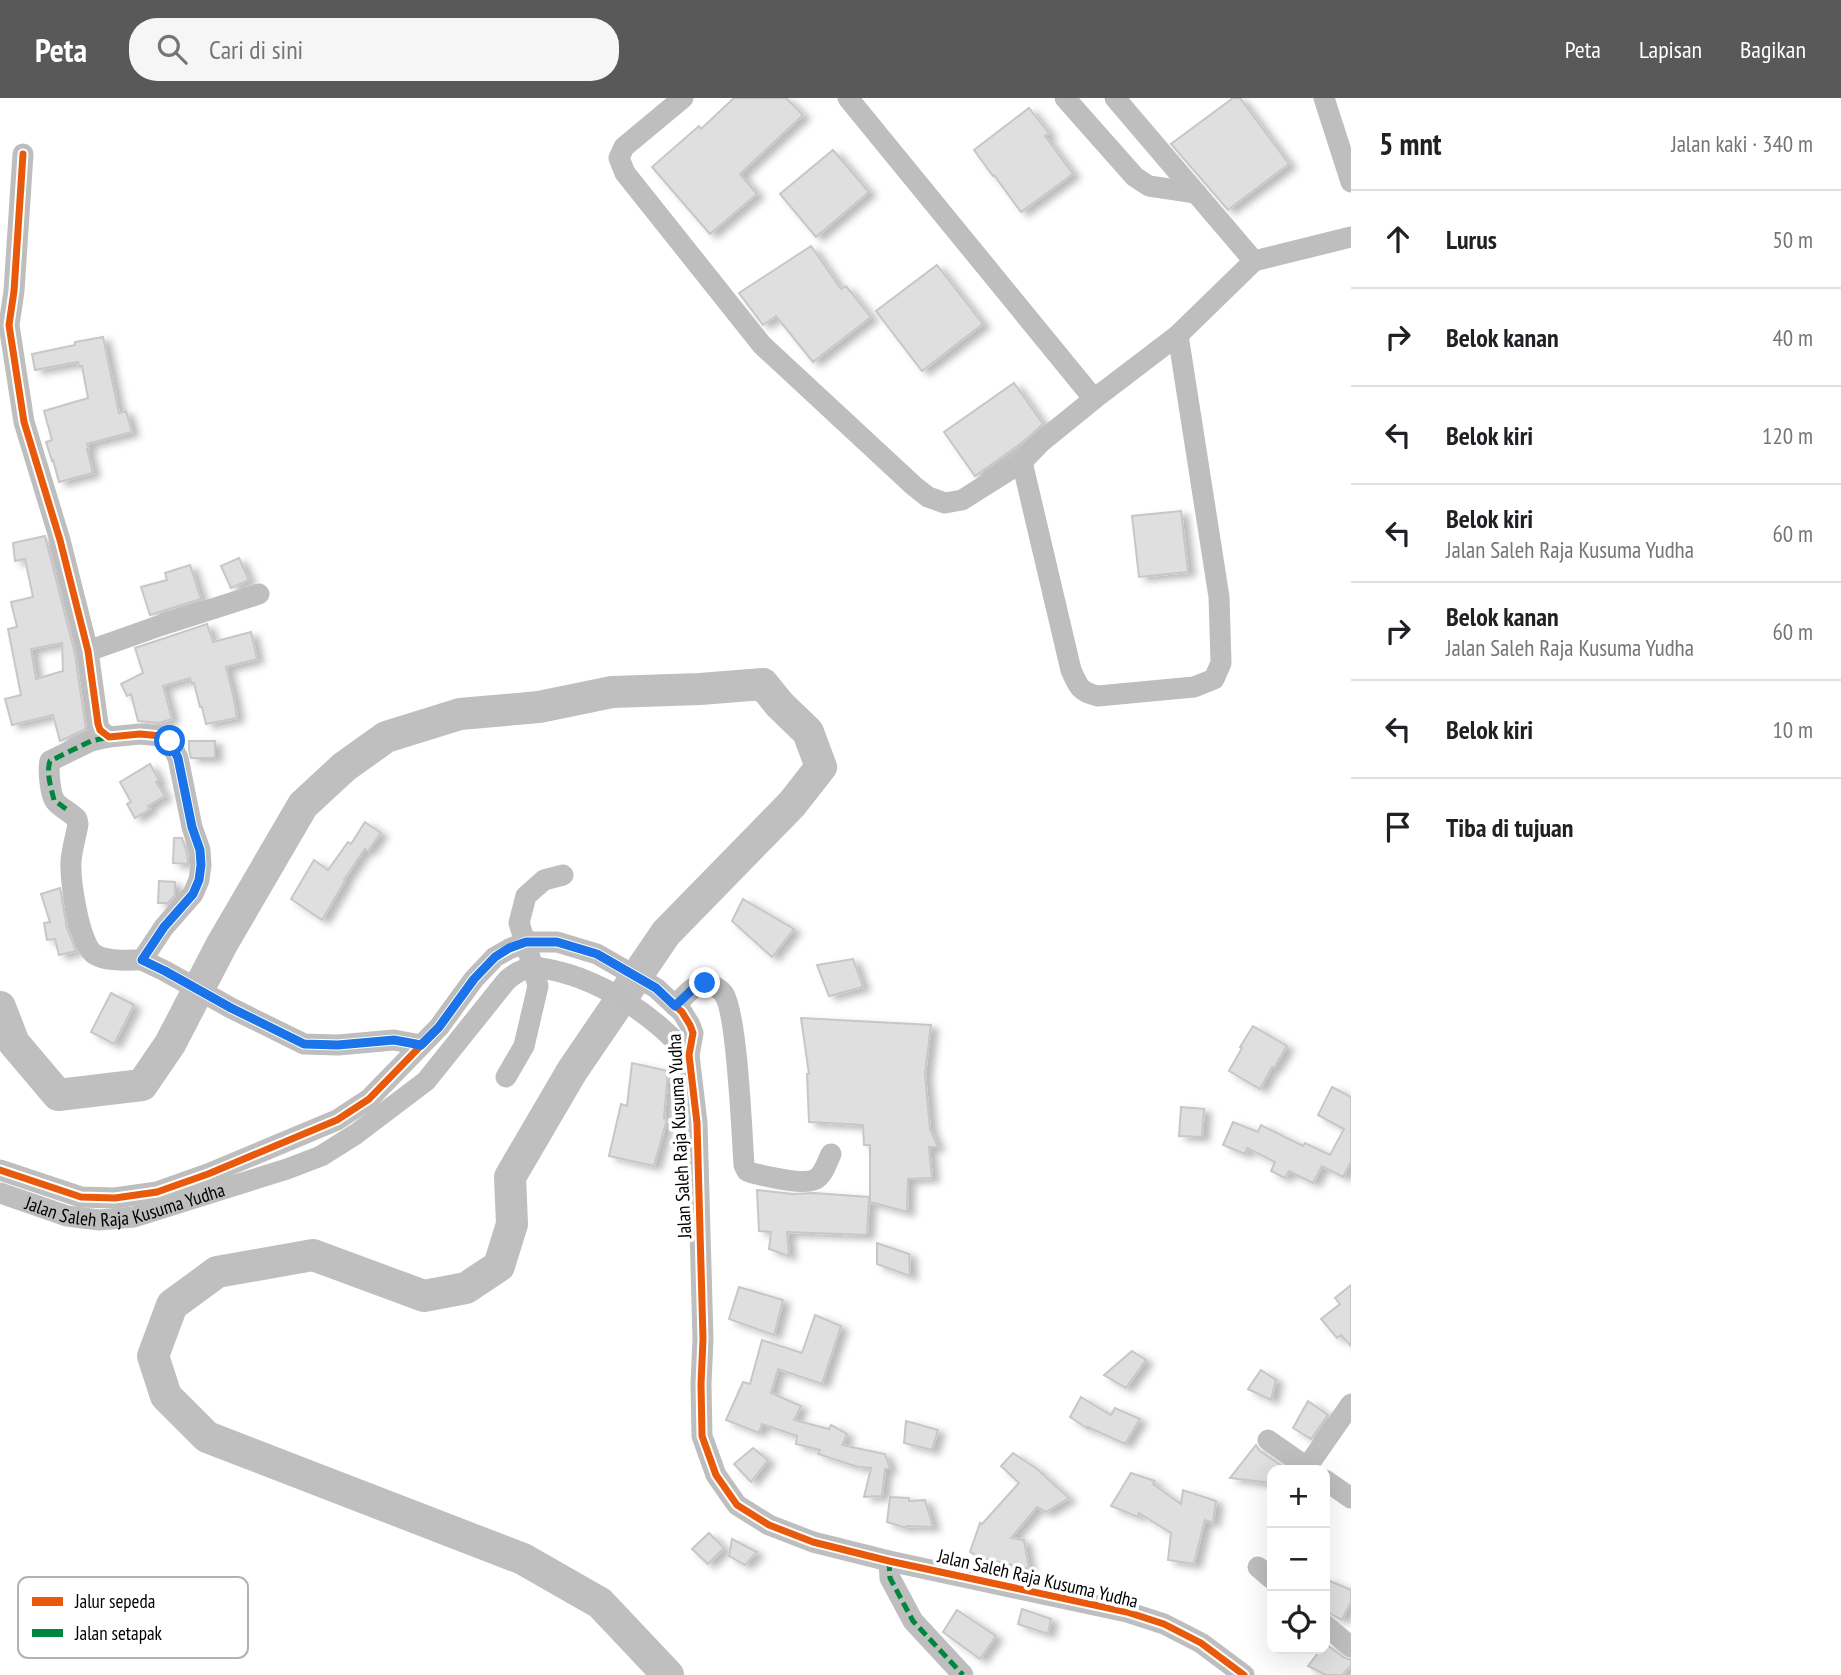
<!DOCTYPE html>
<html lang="id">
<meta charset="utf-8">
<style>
:root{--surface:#fff;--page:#f6f6f6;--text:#202124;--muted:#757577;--line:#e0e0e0;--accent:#595959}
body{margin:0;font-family:"PT Sans Narrow",sans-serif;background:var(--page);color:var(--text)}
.controls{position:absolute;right:21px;bottom:21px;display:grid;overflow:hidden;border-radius:14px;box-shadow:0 7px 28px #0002}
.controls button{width:63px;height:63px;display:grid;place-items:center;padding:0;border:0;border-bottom:2px solid var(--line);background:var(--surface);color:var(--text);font:35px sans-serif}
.stop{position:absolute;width:21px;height:21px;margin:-16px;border:5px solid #1a73e8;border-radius:50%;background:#fff}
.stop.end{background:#1a73e8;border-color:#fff;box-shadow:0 2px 7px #0008}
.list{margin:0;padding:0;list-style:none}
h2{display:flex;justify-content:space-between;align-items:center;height:91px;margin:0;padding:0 28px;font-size:30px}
h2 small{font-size:23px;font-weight:400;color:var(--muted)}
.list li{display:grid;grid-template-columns:46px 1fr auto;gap:21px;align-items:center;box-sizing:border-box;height:98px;padding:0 28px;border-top:2px solid var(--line)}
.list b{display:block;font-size:26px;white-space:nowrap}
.list p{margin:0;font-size:23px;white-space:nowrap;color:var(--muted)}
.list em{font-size:23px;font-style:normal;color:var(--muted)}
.icon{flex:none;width:38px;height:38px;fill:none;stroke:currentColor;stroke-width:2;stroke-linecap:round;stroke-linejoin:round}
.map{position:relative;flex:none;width:1351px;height:1577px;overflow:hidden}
header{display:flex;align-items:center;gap:42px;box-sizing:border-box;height:98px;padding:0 35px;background:var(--accent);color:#fff}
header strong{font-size:33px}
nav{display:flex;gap:38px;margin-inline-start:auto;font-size:24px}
.search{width:490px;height:63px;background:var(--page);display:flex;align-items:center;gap:18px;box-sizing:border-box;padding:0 24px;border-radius:28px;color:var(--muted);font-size:26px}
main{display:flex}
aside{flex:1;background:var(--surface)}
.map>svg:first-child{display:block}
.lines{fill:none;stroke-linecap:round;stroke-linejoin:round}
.river{stroke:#bfbfbf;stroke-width:32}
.building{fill:#dfdfdf;stroke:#c7c7c7;stroke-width:2;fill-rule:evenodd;filter:url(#shadow)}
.minor{stroke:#bebebe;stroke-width:21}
.quiet{stroke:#00873e;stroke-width:5;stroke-dasharray:10 5;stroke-linecap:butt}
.cycleway-casing{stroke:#fff;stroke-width:11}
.cycleway{stroke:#e8590c;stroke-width:7}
.route{stroke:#1a73e8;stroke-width:9}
.labels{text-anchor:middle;stroke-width:7;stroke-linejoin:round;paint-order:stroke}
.street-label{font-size:19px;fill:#000;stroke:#fff}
.key{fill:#fff;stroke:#b2b2b2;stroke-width:2}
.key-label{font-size:19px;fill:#000}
</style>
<header>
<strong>Peta</strong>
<div class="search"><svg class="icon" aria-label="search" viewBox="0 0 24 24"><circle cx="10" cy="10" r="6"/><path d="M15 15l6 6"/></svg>Cari di sini</div>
<nav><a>Peta</a><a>Lapisan</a><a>Bagikan</a></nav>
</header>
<main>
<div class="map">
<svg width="1351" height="1577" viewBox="0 0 1351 1577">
<defs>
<filter id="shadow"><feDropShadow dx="7" dy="4" stdDeviation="3.5" flood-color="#0004"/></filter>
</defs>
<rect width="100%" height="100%" fill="#fff"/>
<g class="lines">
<path class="river" d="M0 909 14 945 58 997 142 987 170 946 222 846 303 707 344 669 386 639 460 616 539 609 612 594 700 591 763 586 780 607 808 634 821 669 792 706 666 835 572 973 510 1079 512 1126 499 1168 466 1190 424 1198 313 1157 217 1174 172 1207 153 1258 166 1298 207 1339 523 1461 600 1505 668 1577"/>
</g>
<g class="building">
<path d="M734 0H786L803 17 740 76 757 96 710 136 652 69 699 28 701 31Z"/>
<path d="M1233 0H1240L1289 66 1228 112 1171 46Z"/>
<path d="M1029 10 1049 35 1045 38 1073 76 1021 114 994 77 993 78 974 52Z"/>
<path d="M833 52 869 94 816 139 780 96Z"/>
<path d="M811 148 841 191 846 188 871 219 813 264 776 218 763 227 739 195Z"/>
<path d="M937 167 983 226 922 273 876 213Z"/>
<path d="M103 239 119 315 126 313 132 334 87 346 89 351H87L93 375 59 384 53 362 52 363 46 344 52 342 44 313 88 300 82 268H79L78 264 35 272 32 256 75 247V244Z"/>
<path d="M1014 285 1043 326 1023 344 975 378 944 334Z"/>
<path d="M1181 413 1188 474 1139 479 1132 418Z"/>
<path d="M45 438 75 556 86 631 60 643 53 617 12 627 5 601 21 597 8 531 17 529 11 504 33 499 25 461 15 463 13 445ZM62 545 63 573 36 581 31 551Z"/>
<path d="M239 460 249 482 231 490 221 468Z"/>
<path d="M190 467 201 501 150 517 141 489 167 482 165 475Z"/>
<path d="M207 526 213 544 251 534 257 561 226 569 234 601 237 620 206 626 202 609H200L194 585 192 586 190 580 163 588 172 621 159 625 138 623 131 596 127 598 121 586 143 575 135 550Z"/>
<path d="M189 643H215V660H191L189 652Z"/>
<path d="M150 666 159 682 156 684 165 698 148 708 150 711 135 720 127 706 131 704 120 684Z"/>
<path d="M365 724 381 735 368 753 365 751 344 782 345 783 322 822 291 801 314 762 328 772 348 744 351 746Z"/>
<path d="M174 740H182L187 755 188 766 173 765Z"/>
<path d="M159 783 175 784V797L168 805H158Z"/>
<path d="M60 790 67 830 76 853 59 857 55 841 47 842 44 825 50 824 41 796Z"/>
<path d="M743 801 794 831 772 859 732 823Z"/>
<path d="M853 861 863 889 829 898 817 867Z"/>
<path d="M111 895 134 907 114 946 91 934Z"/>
<path d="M801 920 931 927 925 976 930 1031 938 1049H929L932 1080 908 1081 907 1114 870 1104V1047H864L863 1027 809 1024 807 976H809Z"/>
<path d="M1253 928 1287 948 1274 970 1272 969 1260 991 1229 973 1242 950 1240 949Z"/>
<path d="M632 965 668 973 664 1020 667 1021 654 1068 609 1058 621 1006 627 1008Z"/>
<path d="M1332 989 1351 999V1064L1343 1079 1322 1068 1313 1085 1289 1073 1285 1080 1271 1073 1275 1064 1247 1050 1245 1056 1223 1047 1233 1024 1258 1034 1261 1027 1303 1048 1305 1045 1330 1057 1344 1031 1318 1017Z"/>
<path d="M1181 1009 1204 1011 1202 1039 1179 1038Z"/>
<path d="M757 1092 793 1096 814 1095 869 1099 867 1137 787 1134 789 1158 769 1151 771 1134 759 1133Z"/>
<path d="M877 1145 909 1156 910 1178 877 1166Z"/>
<path d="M1351 1187V1248L1341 1237 1337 1240 1321 1221 1340 1206 1335 1200Z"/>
<path d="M739 1189 783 1202 774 1237 729 1221Z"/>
<path d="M815 1217 841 1228 822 1286 778 1271 771 1295 801 1308 794 1322 829 1331 831 1327 847 1336 842 1347 885 1356 890 1371H885L882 1398 864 1399 871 1370 858 1369 818 1356 820 1352 796 1346 797 1338 762 1326 759 1335 726 1322 743 1284 750 1286 762 1242 802 1255Z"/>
<path d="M1132 1253 1146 1262 1126 1290 1104 1277Z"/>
<path d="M1261 1272 1276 1282 1271 1302 1248 1291Z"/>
<path d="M1081 1299 1111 1317 1115 1310 1140 1321 1125 1346 1088 1329V1331L1070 1319Z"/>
<path d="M1308 1303 1328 1317 1311 1341 1293 1330Z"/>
<path d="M906 1323 938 1332 932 1352 904 1345Z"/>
<path d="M1256 1347 1260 1353 1288 1372H1272V1385L1230 1380Z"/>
<path d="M753 1350 768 1362 751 1384 734 1366Z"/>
<path d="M1013 1355 1037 1371 1069 1400 1046 1414 1037 1409 1011 1440 1024 1442 1029 1471 981 1460 970 1454 980 1425 982 1426 1019 1385 1001 1368Z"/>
<path d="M1131 1375 1155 1383 1153 1386 1181 1406 1183 1392 1216 1403 1213 1425 1205 1422 1194 1466 1168 1462 1171 1435 1139 1415 1138 1419 1111 1408Z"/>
<path d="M890 1399 909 1400V1403L925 1402 933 1429 907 1428 906 1430 887 1424Z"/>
<path d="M709 1435 724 1450 708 1466 692 1451Z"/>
<path d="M732 1441 757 1454 745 1467 729 1458Z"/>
<path d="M1325 1481 1351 1492V1504L1342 1522 1325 1513Z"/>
<path d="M1022 1511 1051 1521 1048 1536 1018 1526Z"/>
<path d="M957 1512 996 1538 980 1561 943 1534Z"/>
<path d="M1325 1545 1343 1559 1351 1562V1568L1342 1577H1326L1308 1568 1321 1551H1325Z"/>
</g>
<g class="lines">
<g class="minor">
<path d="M683 0 624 49 619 60 625 75 762 247 914 388 928 399 945 405 962 402 1022 364 1041 344 1094 301 1178 237 1254 163 1351 139"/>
<path d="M848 0 1094 301"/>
<path d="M1065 0 1135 79 1149 88 1196 95"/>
<path d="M1115 0 1254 163"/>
<path d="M1324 0 1351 84"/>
<path d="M23 56 14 193 9 227 24 324 60 442 88 553 98 626 100 632 109 639 140 636 161 638 170 644 178 660 192 729 200 752 201 767 199 782 193 796 164 829 142 862 165 873 231 910 304 946 338 947 394 942 421 947"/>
<path d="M1022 364 1071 572C1078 588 1080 594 1098 598L1194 589 1214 581 1221 565 1219 499 1178 237"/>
<path d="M88 553 156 529 259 496"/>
<path d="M109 639 91 643 50 663C48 671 50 696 55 703 60 710 71 714 77 721L78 726C76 738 72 751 71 763 70 782 79 845 94 856 107 864 127 862 142 862"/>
<path d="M675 908C683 900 696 882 710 886 713 887 721 892 723 895 737 911 742 1038 744 1067L747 1073 752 1075C767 1078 803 1088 816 1081 824 1076 827 1064 831 1056"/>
<path d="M506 979 524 948 538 888 533 869 519 825 526 798 544 782 563 777"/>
<path d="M0 1072 81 1099 115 1100 157 1094 208 1076 337 1022 369 1001 439 929 474 881 495 859 509 851 526 844H557L597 856 656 890 682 914 690 927 693 935 689 957 697 1025 703 1241 701 1286 702 1338 716 1377 737 1407 769 1427 813 1444 889 1463 1127 1514 1164 1526 1201 1545 1244 1577"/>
<path id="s1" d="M0 1095 67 1118 99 1122 134 1119 287 1071 321 1058 356 1036 426 983 507 882C514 876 522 871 531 870 537 868 546 871 552 872 604 883 654 918 689 957"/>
<path d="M1268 1342 1311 1372"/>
<path d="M1307 1369 1351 1306"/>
<path d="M1325 1382 1351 1400"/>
<path d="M889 1463 890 1480 913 1523 963 1577"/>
<path d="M1258 1469 1272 1481"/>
<path d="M1325 1527 1351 1549"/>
</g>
<g class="quiet">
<path d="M66 711 54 702C51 689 46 675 50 663L91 643 109 639"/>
<path d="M889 1463 890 1480 913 1523 963 1577"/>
</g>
<g class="cycleway-casing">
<g id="cycleway">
<path d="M23 56 14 193 9 227 24 324 60 442 88 553 98 626 100 632 109 639 140 636 161 638 170 644 178 660 192 729 200 752 201 767 199 782 193 796 164 829 142 862 165 873 231 910 304 946 338 947 394 942 421 947"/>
<path d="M0 1072 81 1099 115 1100 157 1094 208 1076 337 1022 369 1001 439 929 474 881 495 859 509 851 526 844H557L597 856 656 890 682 914 690 927 693 935 689 957 697 1025 703 1241 701 1286 702 1338 716 1377 737 1407 769 1427 813 1444 889 1463 1127 1514 1164 1526 1201 1545 1244 1577"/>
</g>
</g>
<use href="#cycleway" class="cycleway"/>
</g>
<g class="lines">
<path class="route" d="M170 643 178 660 192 729 200 752 201 767 199 782 193 796 164 829 142 862 165 873 231 910 304 946 338 947 394 942 421 947 439 929 474 881 495 859 509 850 526 844H557L597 856 656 890 675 908 696 888 705 885"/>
</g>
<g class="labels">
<g class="street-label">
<text transform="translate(679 1038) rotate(-93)" y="7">Jalan Saleh Raja Kusuma Yudha</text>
<text dy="7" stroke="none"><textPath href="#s1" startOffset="130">Jalan Saleh Raja Kusuma Yudha</textPath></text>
<text transform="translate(1038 1480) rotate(13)" y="7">Jalan Saleh Raja Kusuma Yudha</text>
</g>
</g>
<rect x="18" y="1479" width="230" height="81" rx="10" class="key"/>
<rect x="32" y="1499" width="31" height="9" fill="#e8590c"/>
<rect x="32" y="1531" width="31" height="8" fill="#00873e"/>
<g class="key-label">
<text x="75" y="1510">Jalur sepeda</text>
<text x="75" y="1542">Jalan setapak</text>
</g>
</svg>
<div class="controls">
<button>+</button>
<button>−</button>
<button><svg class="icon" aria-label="locate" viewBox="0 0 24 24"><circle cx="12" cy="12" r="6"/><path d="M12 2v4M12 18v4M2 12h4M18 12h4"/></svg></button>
</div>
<div class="stop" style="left:170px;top:643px"></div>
<div class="stop end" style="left:705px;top:885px"></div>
</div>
<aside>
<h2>5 mnt<small>Jalan kaki · 340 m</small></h2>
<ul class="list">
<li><svg class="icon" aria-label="ahead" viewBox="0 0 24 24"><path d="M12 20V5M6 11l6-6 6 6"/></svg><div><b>Lurus</b></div><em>50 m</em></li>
<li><svg class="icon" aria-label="right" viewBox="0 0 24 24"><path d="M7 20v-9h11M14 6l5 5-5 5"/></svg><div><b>Belok kanan</b></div><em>40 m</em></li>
<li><svg class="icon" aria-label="left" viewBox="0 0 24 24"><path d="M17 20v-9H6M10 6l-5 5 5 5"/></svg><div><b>Belok kiri</b></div><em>120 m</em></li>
<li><svg class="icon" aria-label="left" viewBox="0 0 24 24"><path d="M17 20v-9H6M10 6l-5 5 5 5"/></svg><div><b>Belok kiri</b><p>Jalan Saleh Raja Kusuma Yudha</p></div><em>60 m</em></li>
<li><svg class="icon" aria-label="right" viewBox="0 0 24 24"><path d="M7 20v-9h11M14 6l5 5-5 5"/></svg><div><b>Belok kanan</b><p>Jalan Saleh Raja Kusuma Yudha</p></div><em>60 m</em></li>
<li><svg class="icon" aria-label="left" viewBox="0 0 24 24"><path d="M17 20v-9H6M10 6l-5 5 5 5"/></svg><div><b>Belok kiri</b></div><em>10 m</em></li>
<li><svg class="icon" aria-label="arrive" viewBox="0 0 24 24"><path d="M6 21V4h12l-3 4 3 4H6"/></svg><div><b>Tiba di tujuan</b></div></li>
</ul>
</aside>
</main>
